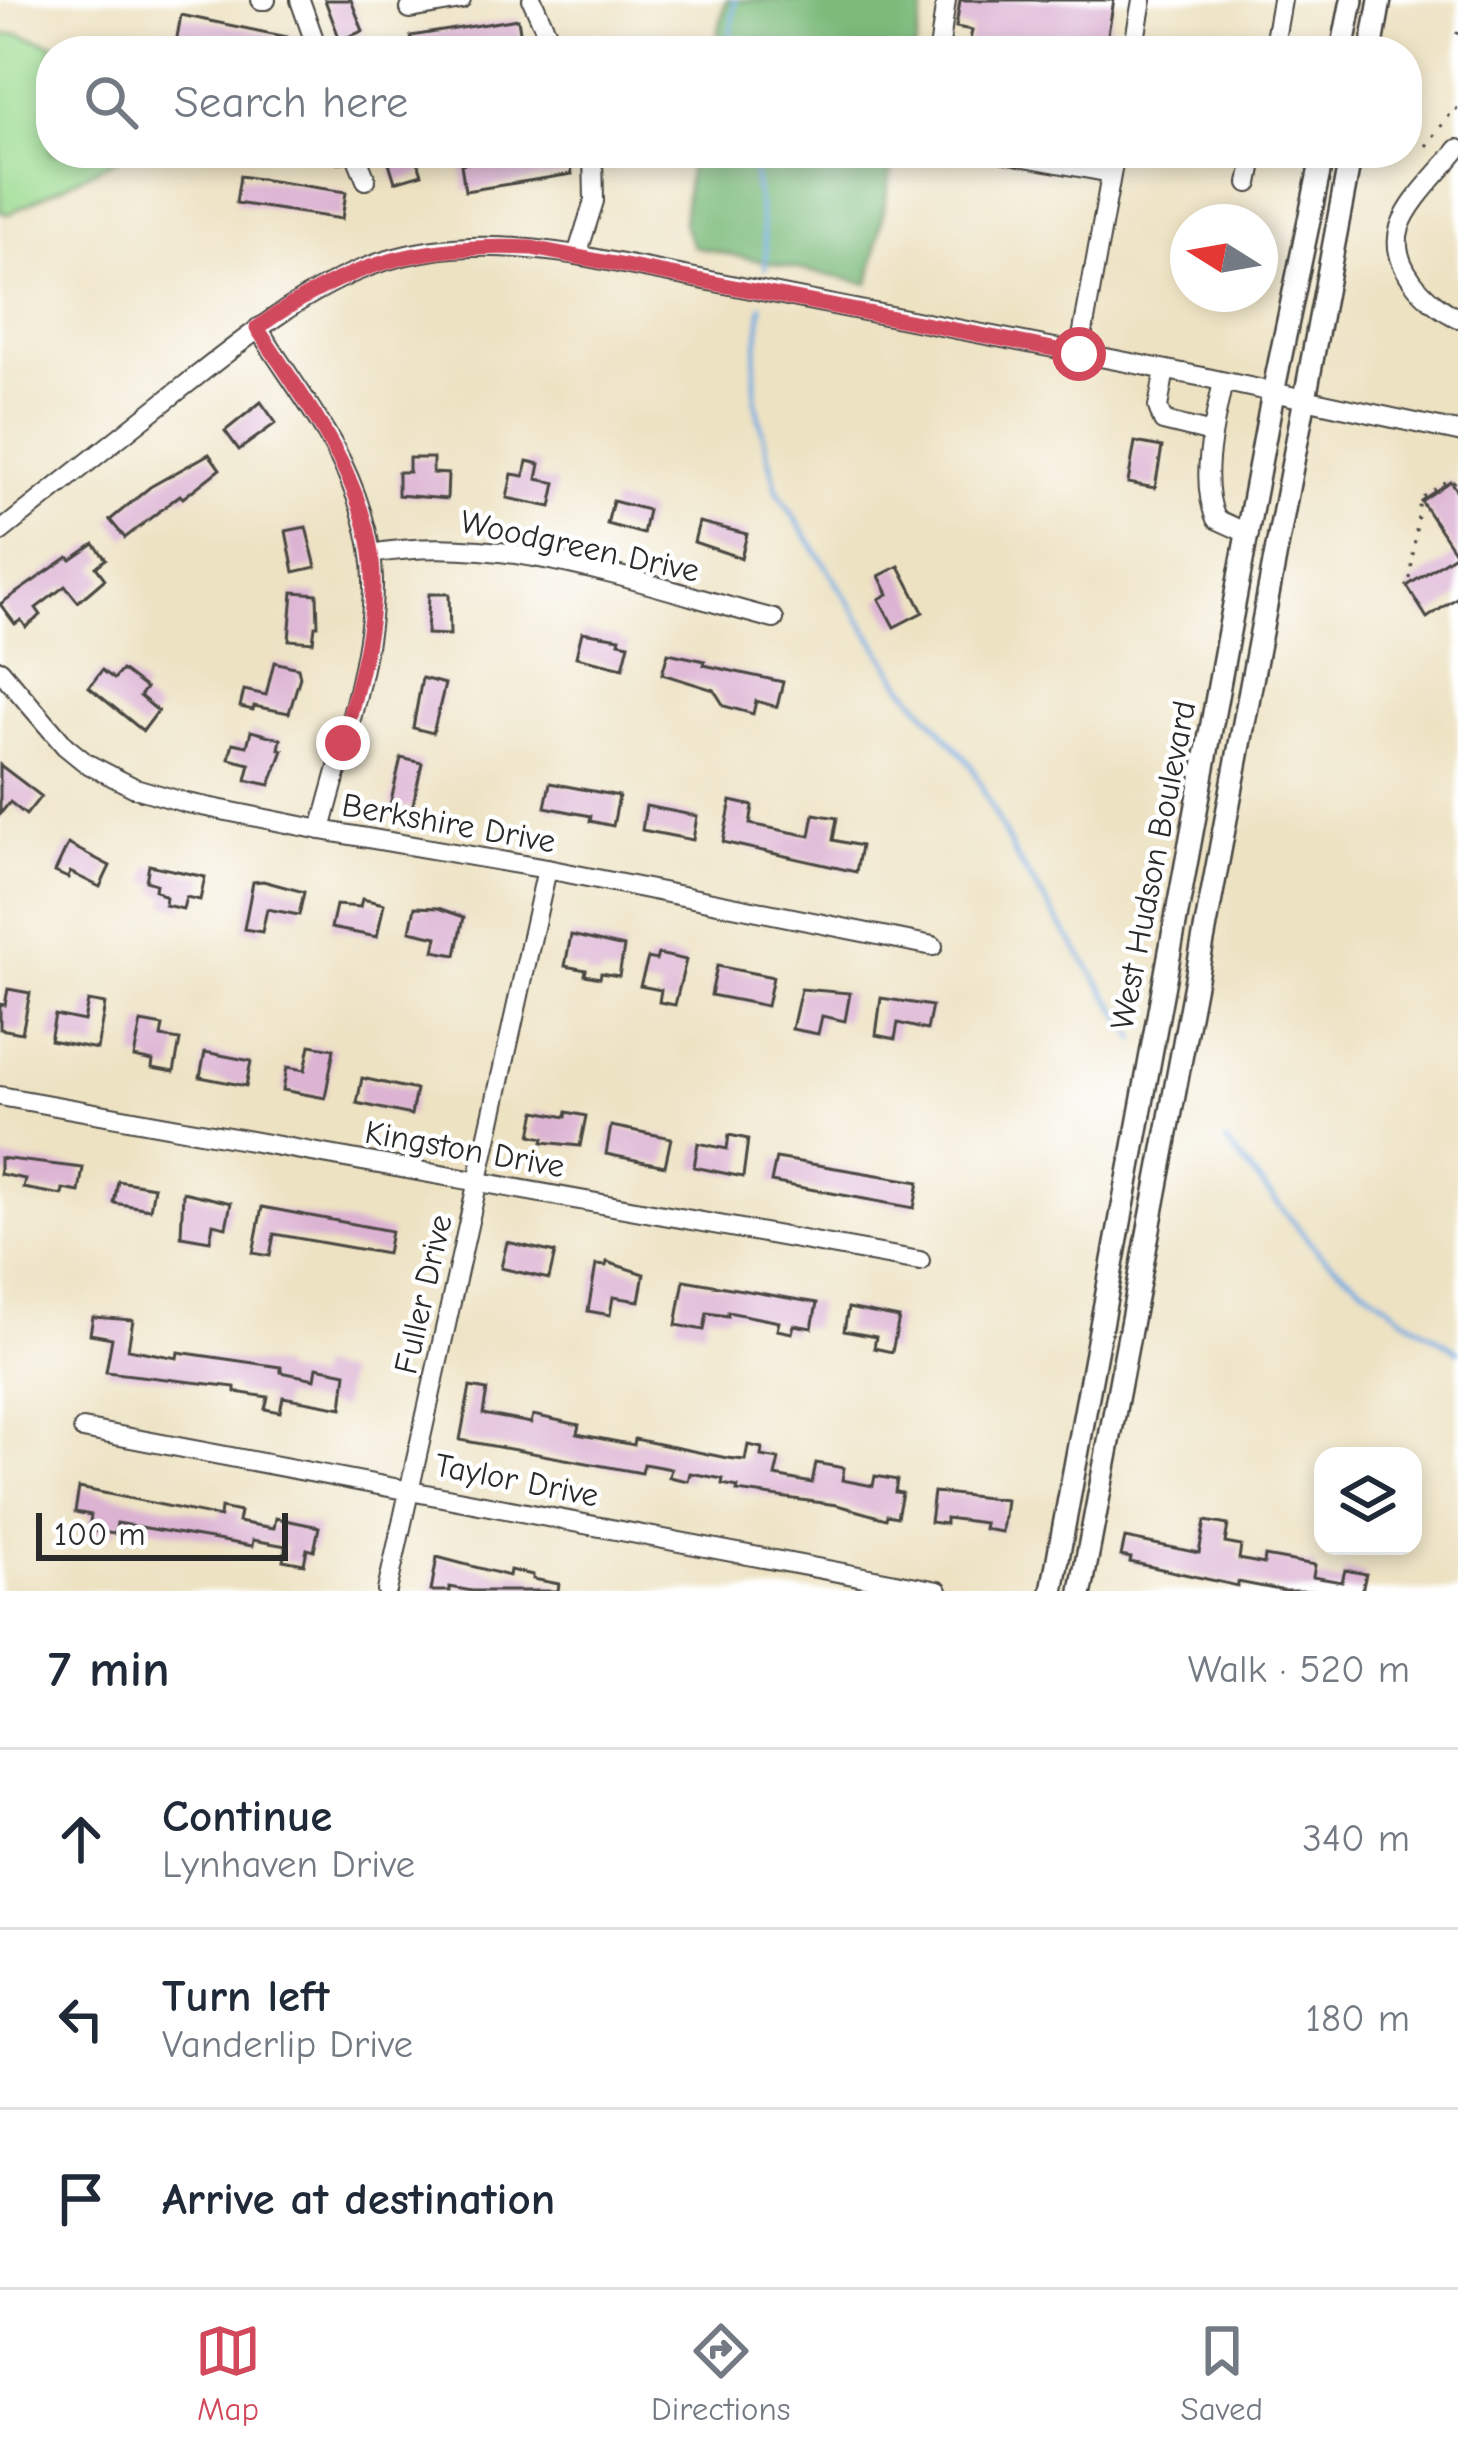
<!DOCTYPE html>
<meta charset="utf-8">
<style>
:root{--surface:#fff;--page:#f2f2f3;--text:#1f2937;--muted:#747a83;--line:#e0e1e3;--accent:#d1495b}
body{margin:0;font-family:"Comic Neue",sans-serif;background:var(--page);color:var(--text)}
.controls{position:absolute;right:36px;bottom:36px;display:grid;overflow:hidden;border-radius:24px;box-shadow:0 6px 18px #0003}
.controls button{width:108px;height:108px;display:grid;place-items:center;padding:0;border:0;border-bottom:3px solid var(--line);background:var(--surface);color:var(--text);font:60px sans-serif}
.compass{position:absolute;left:1170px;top:204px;width:108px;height:108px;border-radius:50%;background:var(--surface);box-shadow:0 6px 18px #0003;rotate:281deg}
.scale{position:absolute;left:36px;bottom:30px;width:252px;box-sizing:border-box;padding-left:12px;border:6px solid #2b2b2b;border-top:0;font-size:33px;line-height:42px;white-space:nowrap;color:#2b2b2b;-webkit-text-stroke:9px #fff;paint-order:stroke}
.stop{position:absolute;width:36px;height:36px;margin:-27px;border:9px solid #d1495b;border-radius:50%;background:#fff}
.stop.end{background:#d1495b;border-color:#fff;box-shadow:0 3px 12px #0008}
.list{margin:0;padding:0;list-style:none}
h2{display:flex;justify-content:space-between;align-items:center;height:156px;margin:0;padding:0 48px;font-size:51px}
h2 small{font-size:39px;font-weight:400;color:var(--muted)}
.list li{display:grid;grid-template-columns:78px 1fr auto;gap:36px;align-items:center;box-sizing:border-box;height:180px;padding:0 48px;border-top:3px solid var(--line)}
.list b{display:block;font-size:45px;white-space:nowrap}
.list p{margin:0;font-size:39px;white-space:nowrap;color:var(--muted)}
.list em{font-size:39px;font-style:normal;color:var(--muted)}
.icon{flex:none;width:66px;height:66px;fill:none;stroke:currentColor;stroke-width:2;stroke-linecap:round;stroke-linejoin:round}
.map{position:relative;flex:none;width:1458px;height:1591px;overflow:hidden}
.search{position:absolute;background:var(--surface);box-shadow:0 6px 18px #0003;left:36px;right:36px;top:36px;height:132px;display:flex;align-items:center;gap:30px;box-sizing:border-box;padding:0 42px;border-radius:48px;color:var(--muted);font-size:45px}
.sheet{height:696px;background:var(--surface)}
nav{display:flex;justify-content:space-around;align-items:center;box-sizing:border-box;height:168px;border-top:3px solid var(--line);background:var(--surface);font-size:33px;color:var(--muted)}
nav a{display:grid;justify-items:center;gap:6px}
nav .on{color:var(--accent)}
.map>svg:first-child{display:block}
.green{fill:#9bdb90;stroke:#63835e;stroke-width:3}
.forest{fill:#7cbb7a;stroke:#547352;stroke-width:3}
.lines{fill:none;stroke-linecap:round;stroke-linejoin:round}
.stream{stroke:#72aae1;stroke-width:4.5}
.building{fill:#dcb3d3}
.minor-casing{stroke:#484642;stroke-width:22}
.major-casing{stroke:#484642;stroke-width:26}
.path{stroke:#484642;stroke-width:3;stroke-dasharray:3 9;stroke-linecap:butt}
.minor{stroke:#fff;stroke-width:18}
.major{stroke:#fff;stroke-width:21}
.route{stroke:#d1495b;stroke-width:15}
.labels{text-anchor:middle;stroke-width:9;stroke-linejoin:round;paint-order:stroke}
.street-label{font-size:33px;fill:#2b2b2b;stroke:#fff}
</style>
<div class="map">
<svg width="1458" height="1591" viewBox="0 0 1458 1591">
<rect width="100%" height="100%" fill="#fff"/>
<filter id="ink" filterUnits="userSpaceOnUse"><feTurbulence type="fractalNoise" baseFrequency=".00833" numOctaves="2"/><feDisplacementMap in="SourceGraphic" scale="24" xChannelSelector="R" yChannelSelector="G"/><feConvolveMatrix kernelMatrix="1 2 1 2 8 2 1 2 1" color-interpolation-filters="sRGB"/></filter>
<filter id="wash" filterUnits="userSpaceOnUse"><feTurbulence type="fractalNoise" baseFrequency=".004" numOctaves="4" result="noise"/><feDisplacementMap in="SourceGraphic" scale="48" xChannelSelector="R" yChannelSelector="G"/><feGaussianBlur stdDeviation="2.7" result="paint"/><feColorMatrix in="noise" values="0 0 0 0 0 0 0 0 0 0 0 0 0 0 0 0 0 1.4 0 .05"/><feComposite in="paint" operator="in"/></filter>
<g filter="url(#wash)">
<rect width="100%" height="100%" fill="#ede2c2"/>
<path class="green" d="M19 34 75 51H51V153H128L8 214 0 211V35Z"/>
<g class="forest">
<path d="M726 0H925L915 51H714Z"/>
<path d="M691 153H895L869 284 694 247 683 223Z"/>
</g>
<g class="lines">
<g class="stream">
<path d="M734 51 731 32 735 0"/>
<path d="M751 153 766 250 765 268"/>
<path d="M762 306 755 362V401L777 490 903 686 971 765 1016 857 1136 1039"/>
<path d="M1226 1142 1320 1254 1402 1316 1458 1351"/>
</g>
</g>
<g id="blocks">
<g class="building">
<path d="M325 0H351L363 31 340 40Z"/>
<path d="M960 0H1114L1105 51H968L972 30 956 27Z"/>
<path d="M181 15 287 37 284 51H217L176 43Z"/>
<path d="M518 19 522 45 487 51H413L411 36Z"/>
<path d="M386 153H415L422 174 395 182Z"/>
<path d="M529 153H569L572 174 465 191 461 164Z"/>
<path d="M240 176 346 192 342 219 236 203Z"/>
<path d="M261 402 276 423 239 450 225 431Z"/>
<path d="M1135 442 1162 447 1155 488 1128 483Z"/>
<path d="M209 454 220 469 183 498 180 495 125 538 110 520 150 487Z"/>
<path d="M409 458H433V473L448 474 447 499 398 495V472H409Z"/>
<path d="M527 461 540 464 537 479 556 483 551 507 507 498 512 474 524 476Z"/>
<path d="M1450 481 1458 493V597L1427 618 1407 586 1456 554 1421 501Z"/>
<path d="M613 501 648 510 643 534 607 524Z"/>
<path d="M699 522 747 534 741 558 694 542Z"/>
<path d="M306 527 316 567 294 572 286 531Z"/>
<path d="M94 544 106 559 96 567 105 579 78 602 65 586 36 608 41 615 26 627 21 620 15 624 0 604 68 557 71 560Z"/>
<path d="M899 566 923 612 894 627 879 599 888 594 879 576Z"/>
<path d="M293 592 317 594 318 626H315L313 642 289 640Z"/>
<path d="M429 594H449L450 635 427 634Z"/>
<path d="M582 632 620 638 619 642 629 644 623 668 576 657Z"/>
<path d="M668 653 705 661 704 665 783 682 777 707 756 701 753 714 724 706 714 690 662 674Z"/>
<path d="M274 662 298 668 300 677 289 713 254 706 253 710 240 707 244 690 266 695Z"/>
<path d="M102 670 114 679 122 670 146 688 140 696 158 711 143 731 89 687Z"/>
<path d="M422 678 445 684 433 733 413 728Z"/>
<path d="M251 731 281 739 279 749 283 750 270 785 246 780 250 764 229 759 233 743 247 746Z"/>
<path d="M401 758 422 763 412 809 390 805Z"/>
<path d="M0 765 41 796 26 815 10 802 0 814Z"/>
<path d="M550 783 619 796 613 826 590 821 591 816 545 807Z"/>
<path d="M731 801 753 806 750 824 810 836 814 814 837 818 833 840 861 846 856 872 723 842Z"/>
<path d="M646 806 697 816 693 840 642 830Z"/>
<path d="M68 844 110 866 100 887 70 872 68 878 55 872Z"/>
<path d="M149 865 205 877 200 900 186 897 183 909 165 905 166 897 155 890 156 884 146 881Z"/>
<path d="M263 881 304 892 299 915 267 909 262 932 244 929 253 882Z"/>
<path d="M362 899 384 904 377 937 331 928 336 905 360 907Z"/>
<path d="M415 907 438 908 464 917 456 955 434 951 437 937 410 931Z"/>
<path d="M571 935 624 947 619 976 601 973 600 978 585 975 586 970 565 966Z"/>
<path d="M658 954 686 960 675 1005 659 1002 661 990 640 986 648 958 656 960Z"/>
<path d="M717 966 773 977 767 1006 711 995Z"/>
<path d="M8 989 30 993 22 1033 0 1029V1004L5 1005Z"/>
<path d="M801 989 850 993 845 1021 822 1016 818 1034 792 1029Z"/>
<path d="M881 998 932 1006 927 1030 898 1023 895 1039 876 1035Z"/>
<path d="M88 1001 105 1004 97 1049 50 1040 55 1015 84 1021Z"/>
<path d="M141 1022 163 1026 161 1037 180 1040 174 1072 152 1068 153 1061 134 1057Z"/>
<path d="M310 1045 334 1049 325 1098 283 1090 287 1067 305 1070Z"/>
<path d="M205 1052 251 1061 246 1086 200 1077Z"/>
<path d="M362 1078 416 1090 411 1115 357 1103Z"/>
<path d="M536 1111 566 1117 567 1112 586 1116 580 1146 543 1142 544 1138 531 1135Z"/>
<path d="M611 1126 671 1138 665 1166 606 1154Z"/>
<path d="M729 1135 748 1139 743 1177 694 1167 698 1143 727 1149Z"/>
<path d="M0 1158 83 1168 79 1192 63 1189 62 1195 23 1188 25 1179 0 1174Z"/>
<path d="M776 1158 919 1182 914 1208 771 1182Z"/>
<path d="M118 1181 154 1187 150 1209 114 1203Z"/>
<path d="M183 1192 231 1203 226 1227 213 1224 210 1241 181 1236Z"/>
<path d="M262 1207 391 1231 387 1254 274 1234 270 1256 253 1253Z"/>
<path d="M507 1242 555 1253 549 1279 501 1268Z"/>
<path d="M607 1262 644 1274 639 1301 613 1297 610 1315 588 1311 596 1265 606 1266Z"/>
<path d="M684 1280 817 1303 812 1328 794 1325 792 1333 777 1330 779 1322 728 1312V1316L707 1313 704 1330 676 1325Z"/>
<path d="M848 1308 899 1318 892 1352 874 1348 876 1337 844 1331Z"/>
<path d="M93 1317 133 1320 128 1349 177 1358 178 1352 281 1367V1372L315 1379 317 1367 346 1373 342 1408 283 1397 280 1412 265 1409 268 1397 235 1392V1387L106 1372 112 1338 90 1334Z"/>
<path d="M470 1387 487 1390 483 1414 531 1423 533 1415 579 1425 577 1434 634 1445 635 1439 727 1458 745 1460 748 1445 762 1448 761 1456 779 1459 775 1476 812 1483 816 1463 844 1468 842 1480 873 1486 875 1476 897 1480 895 1492 902 1493 897 1517 887 1515 886 1519 837 1505 737 1491 738 1487 722 1484 723 1479 690 1473 688 1481 669 1477 671 1469 644 1464 642 1473 460 1440Z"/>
<path d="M79 1488 220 1517 221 1508 240 1512 238 1522 274 1528 276 1518 319 1527 314 1551 307 1549 304 1564 283 1560 286 1546 253 1540 252 1546 117 1523 115 1534 89 1530 91 1515 75 1512Z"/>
<path d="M934 1492 1006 1500 1002 1532 984 1529 985 1523 946 1518V1524L930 1522Z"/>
<path d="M1205 1521 1228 1525 1225 1543 1241 1546 1239 1559 1264 1564 1265 1556 1315 1565 1313 1577 1342 1582 1345 1570 1366 1574 1362 1591H1285L1238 1582V1586L1130 1562 1131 1558 1121 1556 1125 1538 1199 1553Z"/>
<path d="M437 1557 509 1576 510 1570 533 1575V1579L559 1584 558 1591H472L450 1587V1591H431Z"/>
</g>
</g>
</g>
<g filter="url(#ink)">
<use href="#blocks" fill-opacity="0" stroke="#484642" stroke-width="3"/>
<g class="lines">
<g class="minor-casing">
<g id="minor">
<path d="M261 0H266"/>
<path d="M300 0 318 51"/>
<path d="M532 0 555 51"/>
<path d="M410 9 461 0"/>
<path d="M939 51 946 0"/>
<path d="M1133 51 1142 0"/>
<path d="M1273 51 1282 0"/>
<path d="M1458 149C1440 172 1409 200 1400 227 1388 265 1427 304 1458 318"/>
<path d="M322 153H342"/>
<path d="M355 153 366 180"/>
<path d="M1004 153 1111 173"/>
<path d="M1249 183 1255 153"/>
<path d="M577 255 594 201 593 153"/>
<path d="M258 328C282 367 311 405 333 445 355 486 374 538 373 586 372 661 340 756 321 830"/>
<path d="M1079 354 1115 153"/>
<path d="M1165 370 1158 407 1163 421 1212 433"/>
<path d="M1223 382C1214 424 1199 479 1216 519L1249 534"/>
<path d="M0 532C60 485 119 437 179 390 319 279 391 225 577 255L1203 377 1458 432"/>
<path d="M371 554C506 530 645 586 774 619"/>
<path d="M0 670 65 746 86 763 135 788 187 803 321 830 547 869 933 946"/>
<path d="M0 1096 920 1261"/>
<path d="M83 1429 938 1591"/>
<path d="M387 1591 547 869"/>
</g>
</g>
<g class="major-casing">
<g id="major">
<path d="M1342 51 1352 0"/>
<path d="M1371 51 1380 0"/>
<path d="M1052 1591 1273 393 1323 153"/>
<path d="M1081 1591C1171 1112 1257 632 1351 153"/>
</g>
</g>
<g class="path">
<path d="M1458 32 1455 37 1458 40"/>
<path d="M1426 146 1455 108 1458 110"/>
<path d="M1410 579 1420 499 1449 479 1458 484"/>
</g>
<use href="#minor" class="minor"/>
<use href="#major" class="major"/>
</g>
</g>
<g class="lines" filter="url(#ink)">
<path class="route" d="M343 743C355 692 372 640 373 588 376 491 307 405 257 328 346 263 423 243 532 248L1079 354"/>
</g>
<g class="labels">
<g class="street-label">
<text transform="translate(580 545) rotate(12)" y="12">Woodgreen Drive</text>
<text transform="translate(449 822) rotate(10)" y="12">Berkshire Drive</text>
<text transform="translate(1152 865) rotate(-79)" y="12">West Hudson Boulevard</text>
<text transform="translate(465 1148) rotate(10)" y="12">Kingston Drive</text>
<text transform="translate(422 1294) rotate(-77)" y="12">Fuller Drive</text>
<text transform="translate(517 1479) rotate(11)" y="12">Taylor Drive</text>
</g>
</g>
</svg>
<div class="controls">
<button><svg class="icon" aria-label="layers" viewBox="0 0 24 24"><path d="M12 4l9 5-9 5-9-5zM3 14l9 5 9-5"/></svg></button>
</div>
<svg class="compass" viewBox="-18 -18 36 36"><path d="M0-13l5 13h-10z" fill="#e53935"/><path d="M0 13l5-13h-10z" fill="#747a83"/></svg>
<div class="scale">100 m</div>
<div class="stop" style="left:1079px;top:354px"></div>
<div class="stop end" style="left:343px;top:743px"></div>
<div class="search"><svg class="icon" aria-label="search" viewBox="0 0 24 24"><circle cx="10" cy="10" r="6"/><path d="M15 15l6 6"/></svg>Search here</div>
</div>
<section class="sheet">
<h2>7 min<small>Walk · 520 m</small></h2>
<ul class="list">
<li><svg class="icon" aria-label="ahead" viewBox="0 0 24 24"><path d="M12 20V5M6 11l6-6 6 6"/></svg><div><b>Continue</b><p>Lynhaven Drive</p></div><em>340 m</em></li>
<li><svg class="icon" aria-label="left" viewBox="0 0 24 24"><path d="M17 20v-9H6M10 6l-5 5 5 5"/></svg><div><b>Turn left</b><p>Vanderlip Drive</p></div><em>180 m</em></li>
<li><svg class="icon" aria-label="arrive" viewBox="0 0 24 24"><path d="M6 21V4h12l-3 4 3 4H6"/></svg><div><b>Arrive at destination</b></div></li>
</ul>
</section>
<nav>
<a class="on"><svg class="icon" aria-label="map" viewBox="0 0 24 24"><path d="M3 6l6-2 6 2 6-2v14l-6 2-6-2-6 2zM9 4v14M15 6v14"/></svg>Map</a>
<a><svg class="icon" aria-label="directions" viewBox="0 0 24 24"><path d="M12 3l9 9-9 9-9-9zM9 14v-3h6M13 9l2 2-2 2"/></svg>Directions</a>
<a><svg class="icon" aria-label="saved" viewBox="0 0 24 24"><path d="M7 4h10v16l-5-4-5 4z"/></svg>Saved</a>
</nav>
